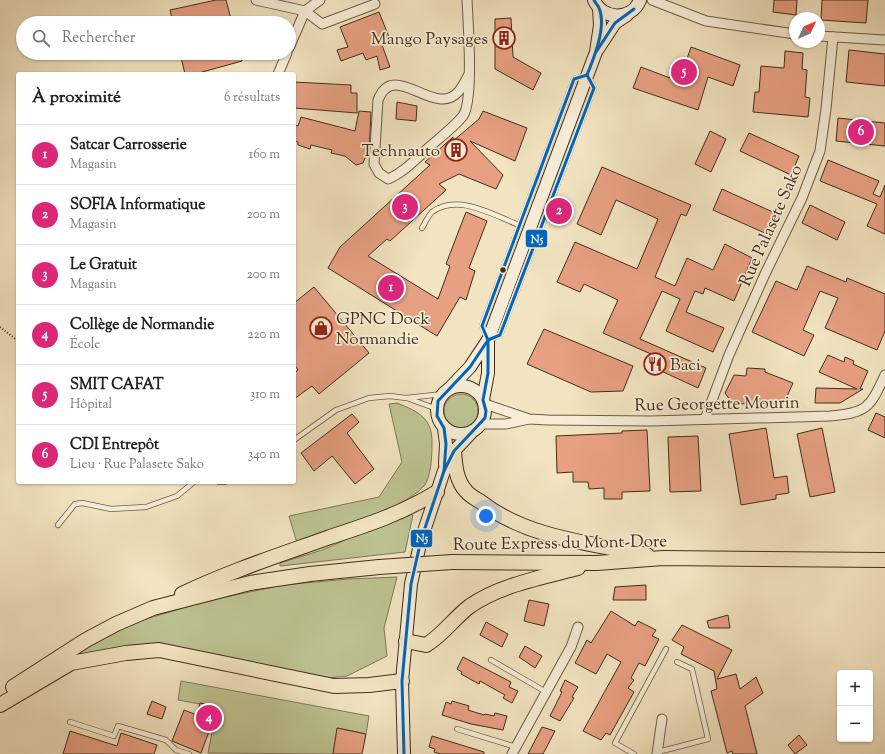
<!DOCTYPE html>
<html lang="fr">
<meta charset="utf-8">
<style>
:root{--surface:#fff;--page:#f6f6f6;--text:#222;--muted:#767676;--line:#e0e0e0;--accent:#db2777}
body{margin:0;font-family:"Sorts Mill Goudy",serif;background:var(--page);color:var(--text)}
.controls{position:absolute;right:12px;bottom:12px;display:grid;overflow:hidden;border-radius:4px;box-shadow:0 1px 3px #0004}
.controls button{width:36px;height:36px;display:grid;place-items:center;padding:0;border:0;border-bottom:1px solid var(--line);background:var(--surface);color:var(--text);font:20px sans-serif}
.compass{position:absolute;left:789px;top:12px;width:36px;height:36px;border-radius:50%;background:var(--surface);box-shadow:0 1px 3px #0004;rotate:46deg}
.you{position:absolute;left:486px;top:516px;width:14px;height:14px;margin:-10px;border:3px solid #fff;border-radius:50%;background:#1a73e8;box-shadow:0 0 0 6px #1a73e833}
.badge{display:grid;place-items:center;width:26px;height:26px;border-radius:50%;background:var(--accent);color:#fff;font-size:13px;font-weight:700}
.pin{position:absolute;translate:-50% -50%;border:2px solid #fff;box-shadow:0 1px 4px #0006}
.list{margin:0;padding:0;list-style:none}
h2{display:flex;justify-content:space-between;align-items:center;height:52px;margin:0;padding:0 16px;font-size:17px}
h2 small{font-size:13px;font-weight:400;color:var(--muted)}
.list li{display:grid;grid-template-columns:26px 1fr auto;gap:12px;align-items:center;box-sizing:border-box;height:60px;padding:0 16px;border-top:1px solid var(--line)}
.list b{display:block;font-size:15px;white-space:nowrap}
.list p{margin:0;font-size:13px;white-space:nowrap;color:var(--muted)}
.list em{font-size:13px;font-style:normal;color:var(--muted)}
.icon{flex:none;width:22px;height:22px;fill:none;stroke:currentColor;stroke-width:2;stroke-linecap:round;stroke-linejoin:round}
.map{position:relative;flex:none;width:885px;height:754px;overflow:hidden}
.search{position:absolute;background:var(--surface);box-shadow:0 1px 3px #0004;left:16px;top:16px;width:280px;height:44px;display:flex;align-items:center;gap:10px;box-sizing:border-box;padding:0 14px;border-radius:22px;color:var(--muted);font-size:15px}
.panel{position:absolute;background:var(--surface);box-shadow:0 1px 3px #0004;left:16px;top:72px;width:280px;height:412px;border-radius:4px}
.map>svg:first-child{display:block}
.green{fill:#bdc391;stroke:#7e7856}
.building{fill:#e8a082;stroke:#402e1a}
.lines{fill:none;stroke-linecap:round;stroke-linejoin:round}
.lane-casing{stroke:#6c5c44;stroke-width:6}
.street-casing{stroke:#6c5c44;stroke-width:11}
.secondary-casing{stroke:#402e1a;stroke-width:14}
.primary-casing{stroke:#402e1a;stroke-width:16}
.path{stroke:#402e1a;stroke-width:2;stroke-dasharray:1 2;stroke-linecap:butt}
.lane{stroke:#f7edd7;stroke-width:4.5}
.street{stroke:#f7edd7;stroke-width:9}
.secondary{stroke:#f7edd7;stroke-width:12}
.primary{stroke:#f2e4c1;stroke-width:14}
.primary-bridge-casing{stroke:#402e1a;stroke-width:16;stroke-linecap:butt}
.primary-bridge{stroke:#f2e4c1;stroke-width:14}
.bus-1-casing{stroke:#f7edd7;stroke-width:6}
.bus-1{stroke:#0065bd;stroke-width:3}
.bus-dot{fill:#402e1a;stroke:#f7edd7;stroke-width:1.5}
.labels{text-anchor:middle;stroke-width:3.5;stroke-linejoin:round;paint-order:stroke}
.poi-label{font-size:17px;fill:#402e1a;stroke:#f7edd7;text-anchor:end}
.street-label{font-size:17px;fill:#402e1a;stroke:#f7edd7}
.line-badge{stroke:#f7edd7;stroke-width:1.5}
.badge-label{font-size:11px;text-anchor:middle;font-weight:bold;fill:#fff}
</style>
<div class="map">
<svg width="885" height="754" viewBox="0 0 885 754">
<rect width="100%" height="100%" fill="#f2e4c1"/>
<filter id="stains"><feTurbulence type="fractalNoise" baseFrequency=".005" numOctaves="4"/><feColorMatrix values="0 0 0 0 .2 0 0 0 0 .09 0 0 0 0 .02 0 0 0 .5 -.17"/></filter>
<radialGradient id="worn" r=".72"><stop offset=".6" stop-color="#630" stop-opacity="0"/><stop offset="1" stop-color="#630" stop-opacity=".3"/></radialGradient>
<g class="green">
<circle cx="461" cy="411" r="17"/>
<path d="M397 403C419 412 433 418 432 445 432 455 431 478 424 486 400 512 332 530 297 543L289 516 379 497 402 462 389 404Z"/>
<path d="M407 513 413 515 405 552 280 566V563L322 550Z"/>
<path d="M397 577 384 628 387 656 347 676 319 679 167 646 83 654 77 653 133 623 206 601 283 585 349 579Z"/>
<path d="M181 681 369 716 366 734 338 728 333 754 208 753 217 707 178 700Z"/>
</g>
<g class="building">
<path d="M216 0H226L232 23H173L170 10Z"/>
<path d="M774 0H797L796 15 773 12Z"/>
<path d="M822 0H868L866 23 821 20Z"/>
<path d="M379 12 391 42 382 45 390 67 380 70 377 56 366 60 363 53 341 61 337 50 348 47 340 27Z"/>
<path d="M511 18 513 57 541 73 533 90 495 69V19Z"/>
<path d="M691 47 740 65 733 86 708 77 698 110 633 88 641 67 670 78 675 64 687 59Z"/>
<path d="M849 50 885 54V86L846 82Z"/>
<path d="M785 51 803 53 802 69 807 70 805 97 810 98 808 117 753 112 755 92H759L761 66 784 68Z"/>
<path d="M180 53H240L242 61 195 74H185Z"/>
<path d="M294 82 351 85V93H357V113L294 108Z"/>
<path d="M397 102 417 106 416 121 396 119Z"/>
<path d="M359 111 371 112 369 155 365 158 363 163 356 165 345 156 331 153 332 150 311 145 310 149 298 145V142L294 141V125L298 126 301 117 355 131Z"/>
<path d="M483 111 527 128 515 161 470 141 503 175 496 189 459 174 439 184 446 190 390 241 387 239 368 256 438 299 450 266 446 264 466 212 487 221 469 268 475 271 466 300 460 297 437 336 328 268 340 247 430 165 425 162 453 137V141L479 119Z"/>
<path d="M838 118 885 123V146L836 141Z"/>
<path d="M710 131 726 139 711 172 695 164Z"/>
<path d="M749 133 799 156 791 175 740 151Z"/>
<path d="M828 160 879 181 873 194 880 197 885 185V234L867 226 877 204 820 181Z"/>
<path d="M602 167 691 205 686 216 681 214 655 277 675 286 687 258 713 270 725 244 752 258 734 301 705 288 703 294 695 291 686 312 724 328 713 352 666 331 680 299 662 291 640 339 706 368 698 388 646 364 651 354 603 333 618 300 584 284 580 292 557 282 575 242 637 269 658 219 616 200 601 235 577 224Z"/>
<path d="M722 189 775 213 767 234 713 210Z"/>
<path d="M810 205 845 222 837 240 802 223Z"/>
<path d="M807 266 846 282 847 278 885 294V331L877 350 825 328 838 298 820 291 803 330 814 335 804 356 752 332 776 281 797 290Z"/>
<path d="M314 287 369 353 319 394 312 386 294 399V373L298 370 294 364V303Z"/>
<path d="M544 329 633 366 623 391 591 392 527 364Z"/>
<path d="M828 355 844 362 845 357 854 361 853 364 868 371 860 389H863L840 403H815L816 388 857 389 819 372Z"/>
<path d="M747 368 765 369V372L793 383 784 403 733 404 725 393 734 375 746 376Z"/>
<path d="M876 413 885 417V438L868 430Z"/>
<path d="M352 414 359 422 347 433 374 469 355 484 332 456 314 471 301 453Z"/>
<path d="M766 428 774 478 787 476 789 493 776 495V499L741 505 729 434Z"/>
<path d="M822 428 835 492 810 497 797 434Z"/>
<path d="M647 430 650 491 622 492V499H604V488L589 489 588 482H573V472L557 473 556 436 622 433V431Z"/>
<path d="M698 436 701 491 670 492 668 437Z"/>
<path d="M646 585V600H613L615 587Z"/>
<path d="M529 600 549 604 544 626 524 621Z"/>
<path d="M611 611 635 626 638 621 656 630 652 636 659 639 645 666 639 663 631 678 634 680 628 688 634 692 610 735 606 733 601 740 583 731 621 662 607 654 596 674 575 663 587 640 591 643Z"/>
<path d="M728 615 730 628H709L707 621Z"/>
<path d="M486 622 508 634 502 647 480 635Z"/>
<path d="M682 625 732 650 717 679 736 674 740 689 756 677 763 693 745 706 757 754H733L732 751 727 753 711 691 717 689 714 671 681 654 684 647 672 640Z"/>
<path d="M525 646 542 656 535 668 519 657Z"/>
<path d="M463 657 511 682 509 687 518 691 512 703 503 698 505 695 496 690 480 681 479 684 461 674 462 672 457 669Z"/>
<path d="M565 680 578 687 572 697 574 698 560 721 550 716 562 692 560 691Z"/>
<path d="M152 701 166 707 162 719 147 714Z"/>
<path d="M452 701 469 706 468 710 484 715 485 714 494 716 495 713 507 716 503 730 471 724 442 715 446 702 451 704Z"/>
<path d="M200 703 210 705 207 715 214 718 201 753 172 741 184 710 197 715Z"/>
<path d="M542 727 555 731 543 754H528Z"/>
<path d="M337 728 366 734 362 754H333Z"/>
<path d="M70 731 117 746 121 733 157 745 154 754H63Z"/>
<path d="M799 735 807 745 795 754 788 745Z"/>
<path d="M432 736 484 752V754H440L434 752 435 749 429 747Z"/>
</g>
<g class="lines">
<g class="lane-casing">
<g id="lane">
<path d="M587 75 594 88 500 335 488 340 482 326 574 79Z"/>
<path d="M422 228C425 223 428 216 432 212 458 193 493 215 519 225"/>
<path d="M407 398 437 409"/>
<path d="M294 440 336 410 369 398 390 396 406 398 443 394"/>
<path d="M219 482H225"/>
<path d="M58 525 75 504 82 503 111 509 146 507 177 496 194 482"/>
<path d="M491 660 546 692"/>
<path d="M70 722 114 736 118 726 166 740 176 750 189 754"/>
<path d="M457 729 516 747"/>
<path d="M658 752 708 739 692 669 677 662"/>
<path d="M634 754 615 743 666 649"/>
</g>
</g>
<g class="street-casing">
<g id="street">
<path d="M256 0 305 11 322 24 375 4"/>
<path d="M467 0C468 22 474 100 463 116 453 128 438 139 427 149 415 160 403 173 388 179L379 173 374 164 378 100C394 58 435 120 459 91 463 86 466 80 469 74"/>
<path d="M652 0 706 21 795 34"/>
<path d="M819 36 885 40"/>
<path d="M289 48 305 11 320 0"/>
<path d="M278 74 287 53"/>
<path d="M485 404 529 419 548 420 651 421 830 416C868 413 870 407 885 375"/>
<path d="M705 419 729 355 765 274 802 198 820 151 826 109 833 37"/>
<path d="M481 424H506L529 419"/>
<path d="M512 754 571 647 578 627"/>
<path d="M657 754 662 719"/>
</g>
</g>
<g class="secondary-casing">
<g id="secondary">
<path d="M594 0C602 20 632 21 640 0"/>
<path d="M598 49 615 23 627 15"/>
<circle cx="461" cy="410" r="24"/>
<path d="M449 389 470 367 488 340 596 52 600 25 599 8"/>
<path d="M483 400 488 373V340"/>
<path d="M444 428 446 444 445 464"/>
<path d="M404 754 402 681 411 584 421 540 444 471 454 451 471 433"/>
</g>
</g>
<g class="primary-casing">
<g id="primary">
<path d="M454 451C455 465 456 480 466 491 470 496 476 499 481 502 527 538 591 543 647 555"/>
<path d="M452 562 597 563 663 558 885 560"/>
<path d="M182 594C230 571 280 555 330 537 367 525 403 513 437 492"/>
<path d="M406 641 426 645C443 635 454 618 470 606 500 585 543 577 578 568"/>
<path d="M13 687 86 640 116 624 153 608 250 583 310 574 379 567"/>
<path d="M0 705 71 663 126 653 159 650 334 686 369 685 402 681"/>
</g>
</g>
<path class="path" d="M0 327 18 341"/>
<use href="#lane" class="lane"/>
<use href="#street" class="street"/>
<use href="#secondary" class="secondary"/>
<use href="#primary" class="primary"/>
<g class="primary-bridge-casing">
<path id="primary-bridge" d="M379 567 452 562"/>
</g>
<use href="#primary-bridge" class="primary-bridge"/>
<g class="bus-1-casing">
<g id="bus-1">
<path d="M596 52 615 23 634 9"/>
<path d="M587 75 594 88 500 335 488 340 482 326 574 79Z"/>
<path d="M587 75C594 58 607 26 599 8 598 5 595 3 594 0"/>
<path d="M444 471 446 444 444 428 437 416 438 401 470 367 488 340"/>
<path d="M404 754 402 681 411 584 421 540 444 471 454 451 485 418 486 411 483 400 488 373V340"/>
</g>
</g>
<use href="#bus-1" class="bus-1"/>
</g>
<defs>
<g id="building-ring" transform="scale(1.15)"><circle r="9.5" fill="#f7edd7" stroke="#8f2418" stroke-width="1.5"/><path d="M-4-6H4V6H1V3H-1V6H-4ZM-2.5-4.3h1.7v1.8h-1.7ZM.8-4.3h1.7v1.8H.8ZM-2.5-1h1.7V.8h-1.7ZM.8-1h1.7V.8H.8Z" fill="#8f2418"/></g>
<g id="shop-ring" transform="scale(1.15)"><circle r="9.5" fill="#f7edd7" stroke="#8f2418" stroke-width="1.5"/><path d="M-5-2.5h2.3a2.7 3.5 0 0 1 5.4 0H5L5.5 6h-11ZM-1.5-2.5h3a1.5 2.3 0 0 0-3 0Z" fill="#8f2418"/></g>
<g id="restaurant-ring" transform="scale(1.15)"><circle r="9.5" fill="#f7edd7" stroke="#8f2418" stroke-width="1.5"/><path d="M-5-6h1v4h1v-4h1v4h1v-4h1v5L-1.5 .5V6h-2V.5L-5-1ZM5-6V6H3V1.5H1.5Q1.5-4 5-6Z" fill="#8f2418"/></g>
</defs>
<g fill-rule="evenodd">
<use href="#building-ring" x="504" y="38"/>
<use href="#building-ring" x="456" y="150"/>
<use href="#shop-ring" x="321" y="328"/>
<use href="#restaurant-ring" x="655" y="364"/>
</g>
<circle class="bus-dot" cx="503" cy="270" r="3.5"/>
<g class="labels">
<g class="poi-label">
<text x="488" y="44">Mango Paysages</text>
<text x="440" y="156">Technauto</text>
<text x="336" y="324" text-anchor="start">GPNC Dock<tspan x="336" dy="20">Normandie</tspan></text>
<text x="670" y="370" text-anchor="start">Baci</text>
</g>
<g class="street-label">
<text transform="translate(770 225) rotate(-66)" y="6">Rue Palasete Sako</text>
<text transform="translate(717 403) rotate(-1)" y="6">Rue Georgette Mourin</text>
<text transform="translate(560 542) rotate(-1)" y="6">Route Express du Mont-Dore</text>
</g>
</g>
<g class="line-badge">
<rect x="525" y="229" width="23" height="19" rx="4" fill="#0065bd"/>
<rect x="410" y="529" width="23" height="19" rx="4" fill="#0065bd"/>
</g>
<g class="badge-label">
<text x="537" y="243">N5</text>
<text x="422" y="542">N5</text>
</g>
<rect width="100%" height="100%" filter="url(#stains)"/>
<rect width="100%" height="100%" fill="url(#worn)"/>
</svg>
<div class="controls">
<button>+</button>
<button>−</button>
</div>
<svg class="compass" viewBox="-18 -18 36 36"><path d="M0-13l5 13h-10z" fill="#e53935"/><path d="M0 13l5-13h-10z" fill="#767676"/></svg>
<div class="you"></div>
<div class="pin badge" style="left:391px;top:288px">1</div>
<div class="pin badge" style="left:559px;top:211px">2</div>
<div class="pin badge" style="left:405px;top:207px">3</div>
<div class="pin badge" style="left:209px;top:718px">4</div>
<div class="pin badge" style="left:684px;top:72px">5</div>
<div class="pin badge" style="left:861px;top:132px">6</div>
<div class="search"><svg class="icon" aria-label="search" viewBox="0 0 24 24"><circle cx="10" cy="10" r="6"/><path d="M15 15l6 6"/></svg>Rechercher</div>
<section class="panel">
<h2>À proximité<small>6 résultats</small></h2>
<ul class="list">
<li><span class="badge">1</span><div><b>Satcar Carrosserie</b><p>Magasin</p></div><em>160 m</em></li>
<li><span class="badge">2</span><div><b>SOFIA Informatique</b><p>Magasin</p></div><em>200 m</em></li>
<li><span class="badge">3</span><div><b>Le Gratuit</b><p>Magasin</p></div><em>200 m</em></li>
<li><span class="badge">4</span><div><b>Collège de Normandie</b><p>École</p></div><em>220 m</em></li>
<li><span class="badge">5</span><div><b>SMIT CAFAT</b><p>Hôpital</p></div><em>310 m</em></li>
<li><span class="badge">6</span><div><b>CDI Entrepôt</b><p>Lieu · Rue Palasete Sako</p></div><em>340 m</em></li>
</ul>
</section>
</div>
